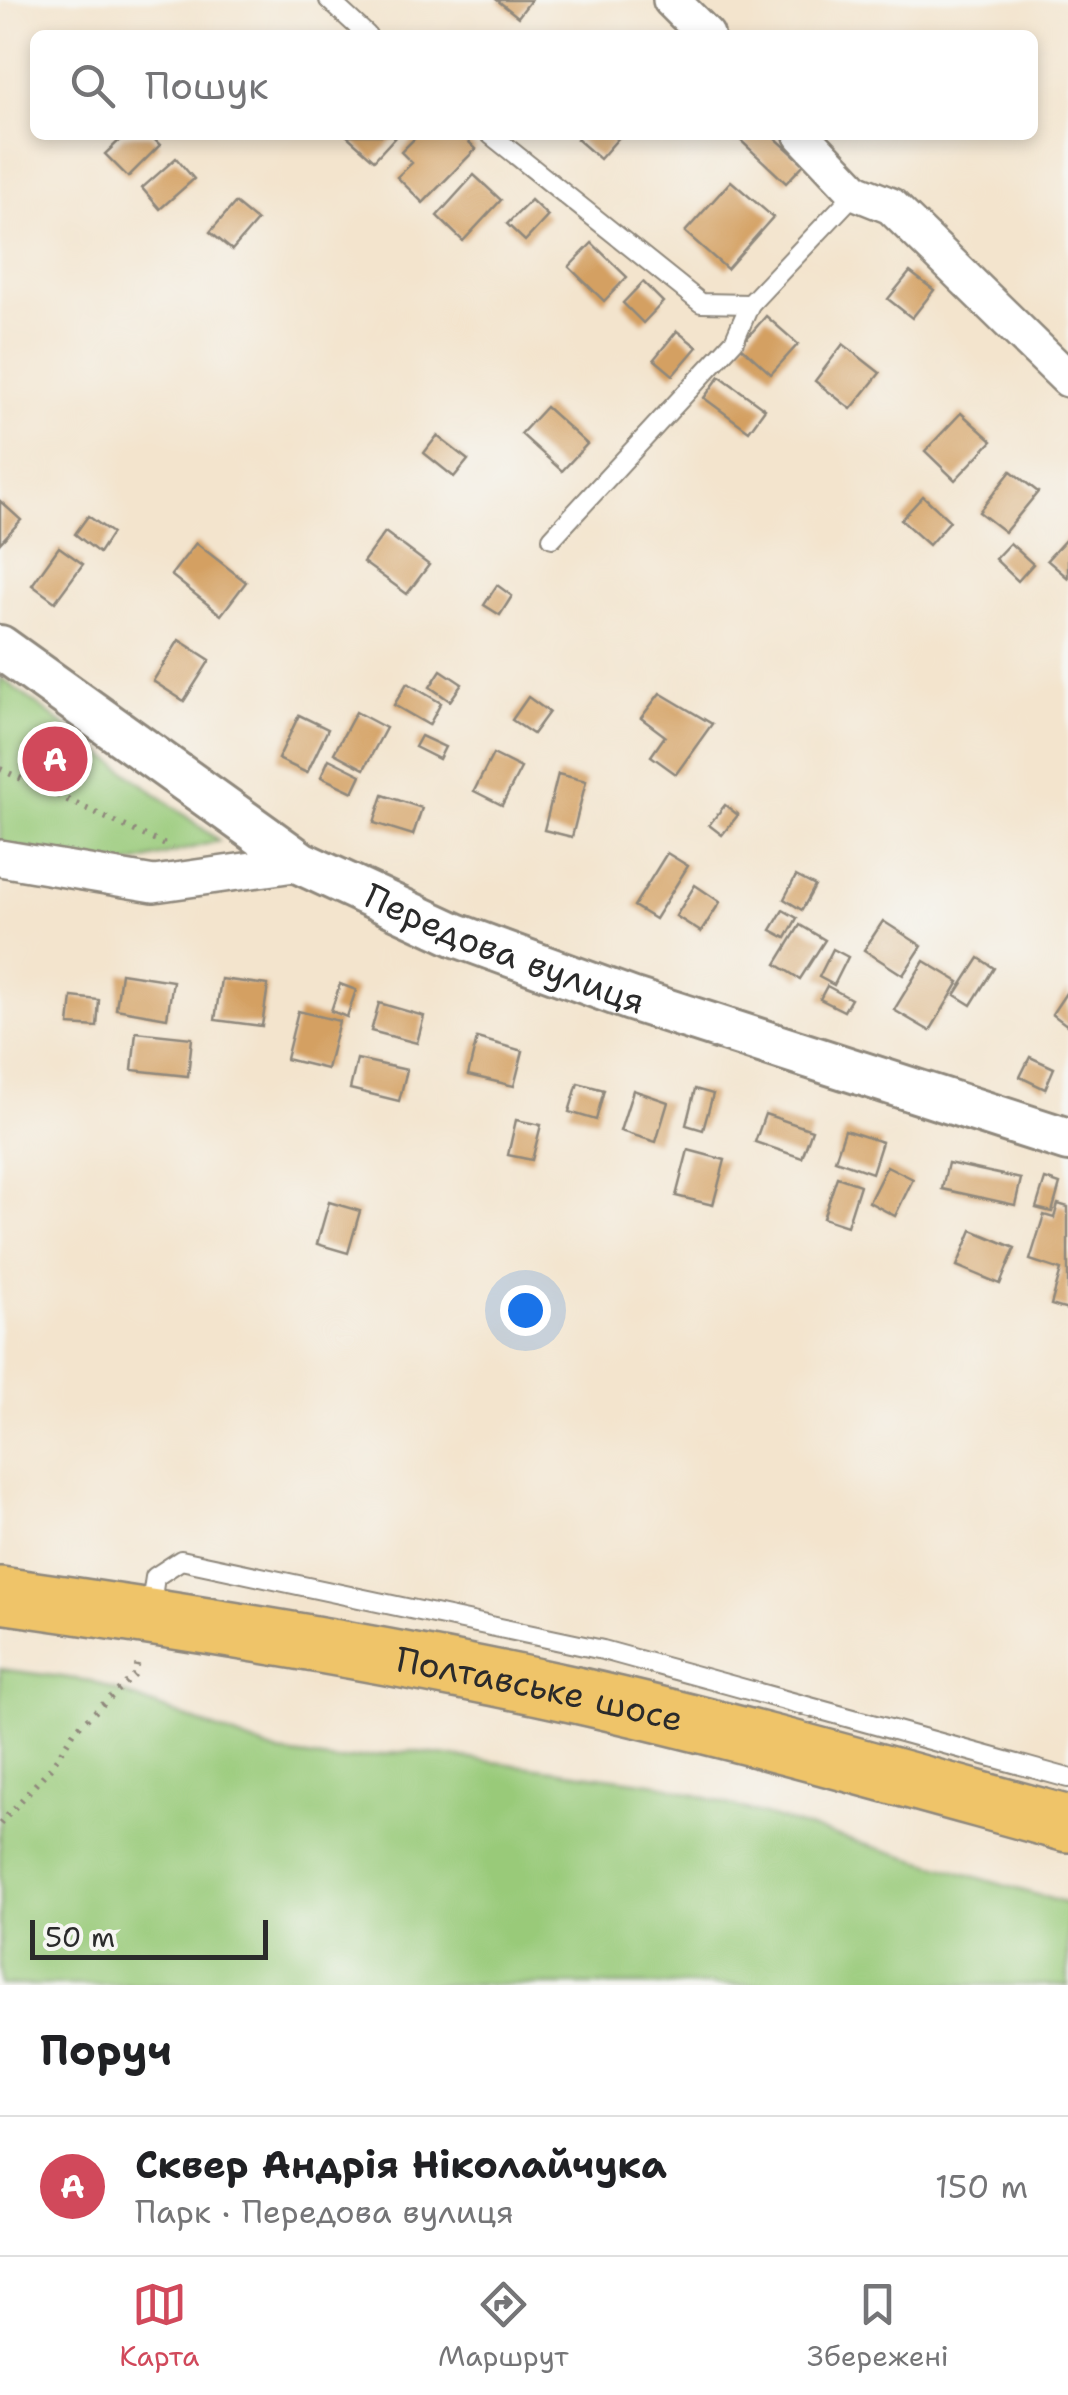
<!DOCTYPE html>
<html lang="uk">
<meta charset="utf-8">
<style>
:root{--surface:#fff;--page:#f6f6f6;--text:#202124;--muted:#757577;--line:#e0e0e0;--accent:#d1495b}
body{margin:0;font-family:"Shantell Sans",sans-serif;background:var(--page);color:var(--text)}
.scale{position:absolute;left:30px;bottom:25px;width:238px;box-sizing:border-box;padding-left:10px;border:5px solid #2b2b2b;border-top:0;font-size:28px;line-height:35px;white-space:nowrap;color:#2b2b2b;-webkit-text-stroke:8px #f6f6f2;paint-order:stroke}
.you{position:absolute;left:525px;top:1310px;width:35px;height:35px;margin:-25px;border:8px solid #fff;border-radius:50%;background:#1a73e8;box-shadow:0 0 0 15px #1a73e833}
.badge{display:grid;place-items:center;width:65px;height:65px;border-radius:50%;background:var(--accent);color:#fff;font-size:32px;font-weight:700}
.pin{position:absolute;translate:-50% -50%;border:5px solid #fff;box-shadow:0 2px 10px #0006}
.list{margin:0;padding:0;list-style:none}
h2{display:flex;justify-content:space-between;align-items:center;height:130px;margin:0;padding:0 40px;font-size:42px}
h2 small{font-size:32px;font-weight:400;color:var(--muted)}
.list li{display:grid;grid-template-columns:65px 1fr auto;gap:30px;align-items:center;box-sizing:border-box;height:140px;padding:0 40px;border-top:2px solid var(--line)}
.list b{display:block;font-size:38px;white-space:nowrap}
.list p{margin:0;font-size:32px;white-space:nowrap;color:var(--muted)}
.list em{font-size:32px;font-style:normal;color:var(--muted)}
.icon{flex:none;width:55px;height:55px;fill:none;stroke:currentColor;stroke-width:2;stroke-linecap:round;stroke-linejoin:round}
.map{position:relative;flex:none;width:1068px;height:1985px;overflow:hidden}
.search{position:absolute;background:var(--surface);box-shadow:0 5px 15px #0003;left:30px;right:30px;top:30px;height:110px;display:flex;align-items:center;gap:25px;box-sizing:border-box;padding:0 35px;border-radius:15px;color:var(--muted);font-size:38px}
.sheet{height:270px;background:var(--surface)}
nav{display:flex;justify-content:space-around;align-items:center;box-sizing:border-box;height:140px;border-top:2px solid var(--line);background:var(--surface);font-size:28px;color:var(--muted)}
nav a{display:grid;justify-items:center;gap:5px}
nav .on{color:var(--accent)}
.map>svg:first-child{display:block}
.green{fill:#99ca79;stroke:#627a52;stroke-width:2.5}
.building{fill:#d4a062}
.lines{fill:none;stroke-linecap:round;stroke-linejoin:round}
.service-casing{stroke:#8f887c;stroke-width:22}
.minor-casing{stroke:#8f887c;stroke-width:40}
.tertiary-casing{stroke:#8f887c;stroke-width:48}
.primary-casing{stroke:#8f887c;stroke-width:60}
.path{stroke:#8f887c;stroke-width:6;stroke-dasharray:2.5 8;stroke-linecap:butt}
.service{stroke:#fff;stroke-width:18}
.minor{stroke:#fff;stroke-width:35}
.tertiary{stroke:#fff;stroke-width:42}
.primary{stroke:#efc469;stroke-width:55}
.labels{text-anchor:middle;stroke-width:9;stroke-linejoin:round;paint-order:stroke}
.street-label{font-size:35px;fill:#2b2b2b;stroke:#f6f6f2}
</style>
<div class="map">
<svg width="1068" height="1985" viewBox="0 0 1068 1985">
<rect width="100%" height="100%" fill="#f6f6f2"/>
<filter id="ink" filterUnits="userSpaceOnUse"><feTurbulence type="fractalNoise" baseFrequency=".01" numOctaves="2"/><feDisplacementMap in="SourceGraphic" scale="20" xChannelSelector="R" yChannelSelector="G"/><feConvolveMatrix kernelMatrix="1 2 1 2 8 2 1 2 1" color-interpolation-filters="sRGB"/></filter>
<filter id="wash" filterUnits="userSpaceOnUse"><feTurbulence type="fractalNoise" baseFrequency=".0048" numOctaves="4" result="noise"/><feDisplacementMap in="SourceGraphic" scale="40" xChannelSelector="R" yChannelSelector="G"/><feGaussianBlur stdDeviation="2.25" result="paint"/><feColorMatrix in="noise" values="0 0 0 0 0 0 0 0 0 0 0 0 0 0 0 0 0 1.4 0 .05"/><feComposite in="paint" operator="in"/></filter>
<g filter="url(#wash)">
<rect width="100%" height="100%" fill="#f3e4cd"/>
<g class="green">
<path d="M0 677 219 841 122 866 0 845Z"/>
<path d="M0 1669 91 1681 279 1753 336 1761 410 1751 659 1784 1068 1904V1985H0Z"/>
</g>
<g id="blocks">
<g class="building">
<path d="M497 0H531L518 17Z"/>
<path d="M125 135H150L160 145 128 177 105 154Z"/>
<path d="M346 135H397L374 160Z"/>
<path d="M418 135H462L476 149 423 203 397 177 412 163 401 152Z"/>
<path d="M580 135H621L600 159 577 139Z"/>
<path d="M735 135H772L804 164 786 183Z"/>
<path d="M176 158 194 179 160 209 142 188Z"/>
<path d="M474 175 501 200 463 241 437 216Z"/>
<path d="M731 181 773 217 727 269 685 232Z"/>
<path d="M531 200 548 216 525 241 507 224Z"/>
<path d="M235 203 257 221 232 250 210 232Z"/>
<path d="M592 243 627 277 604 301 569 267Z"/>
<path d="M910 272 934 290 912 318 888 299Z"/>
<path d="M643 282 663 302 643 323 623 303Z"/>
<path d="M766 316 798 344 771 374 740 346Z"/>
<path d="M677 331 697 347 673 375 654 359Z"/>
<path d="M843 344 880 373 851 409 815 381Z"/>
<path d="M720 376 765 409 749 431 704 398Z"/>
<path d="M546 407 587 444 562 471 521 434Z"/>
<path d="M961 413 992 441 955 480 925 451Z"/>
<path d="M437 436 468 460 454 477 424 453Z"/>
<path d="M1011 471 1038 492 1005 532 979 512Z"/>
<path d="M923 496 950 521 929 545 901 520Z"/>
<path d="M0 501 21 520 0 543Z"/>
<path d="M88 516 112 533 99 553 75 534Z"/>
<path d="M385 532 429 565 407 594 363 562Z"/>
<path d="M1068 537V578L1047 560Z"/>
<path d="M196 543 246 582 221 615 171 575Z"/>
<path d="M1010 543 1033 564 1018 581 995 559Z"/>
<path d="M59 547 83 564 55 602 32 585Z"/>
<path d="M497 585 512 596 500 615 484 605Z"/>
<path d="M179 640 210 660 184 701 153 681Z"/>
<path d="M441 670 462 684 450 701 430 687Z"/>
<path d="M407 683 441 703 429 725 394 705Z"/>
<path d="M660 693 712 724 676 774 651 756 665 736 641 718Z"/>
<path d="M528 697 549 712 533 734 512 720Z"/>
<path d="M356 712 386 728 364 769 334 753Z"/>
<path d="M299 715 328 729 307 773 278 759Z"/>
<path d="M421 736 445 747 439 759 415 747Z"/>
<path d="M493 754 521 768 502 805 474 791Z"/>
<path d="M329 759 361 775 353 792 321 777Z"/>
<path d="M558 774 586 781 572 837 544 830Z"/>
<path d="M383 795 422 808 413 835 374 823Z"/>
<path d="M725 805 738 815 722 835 709 825Z"/>
<path d="M667 853 688 866 655 919 634 906Z"/>
<path d="M796 876 815 886 802 910 784 899Z"/>
<path d="M695 885 720 902 701 932 676 916Z"/>
<path d="M783 910 797 918 786 938 771 930Z"/>
<path d="M883 921 922 946 903 975 864 950Z"/>
<path d="M800 925 825 940 800 979 776 964Z"/>
<path d="M833 949 848 957 834 985 819 977Z"/>
<path d="M979 958 994 968 971 1005 955 995Z"/>
<path d="M924 961 959 982 930 1031 894 1010Z"/>
<path d="M121 973 173 981 167 1018 116 1009Z"/>
<path d="M221 979 268 985 262 1026 215 1020Z"/>
<path d="M340 984 356 990 347 1017 331 1011Z"/>
<path d="M827 986 851 999 844 1011 820 999Z"/>
<path d="M1068 990V1026L1052 1014Z"/>
<path d="M72 997 99 1000 97 1027 69 1025Z"/>
<path d="M379 1003 424 1016 417 1043 371 1031Z"/>
<path d="M298 1011 339 1021 327 1069 286 1059Z"/>
<path d="M136 1032 192 1038 188 1076 132 1070Z"/>
<path d="M477 1038 523 1051 514 1086 468 1075Z"/>
<path d="M1030 1057 1054 1068 1045 1089 1020 1077Z"/>
<path d="M357 1059 407 1070 399 1101 350 1089Z"/>
<path d="M578 1083 604 1090 596 1120 569 1112Z"/>
<path d="M695 1089 713 1094 703 1130 686 1125Z"/>
<path d="M633 1090 668 1102 656 1142 620 1131Z"/>
<path d="M765 1114 812 1130 802 1158 755 1142Z"/>
<path d="M516 1120 541 1125 532 1160 508 1155Z"/>
<path d="M845 1130 882 1142 872 1173 835 1160Z"/>
<path d="M688 1150 725 1160 713 1205 676 1196Z"/>
<path d="M948 1163 1021 1179 1015 1205 942 1189Z"/>
<path d="M887 1166 913 1179 895 1216 869 1202Z"/>
<path d="M837 1177 860 1185 847 1226 823 1218Z"/>
<path d="M1045 1179 1060 1184 1052 1212 1036 1208Z"/>
<path d="M329 1202 360 1211 348 1253 317 1244Z"/>
<path d="M1058 1204 1068 1207V1310L1051 1305 1061 1270 1030 1260 1044 1215 1054 1218Z"/>
<path d="M972 1230 1015 1248 1000 1284 957 1266Z"/>
</g>
</g>
</g>
<g filter="url(#ink)">
<use href="#blocks" fill-opacity="0" stroke="#8f887c" stroke-width="2.5"/>
<g class="lines">
<g class="service-casing">
<g id="service">
<path d="M329 0 367 35"/>
<path d="M491 135 701 303 750 304 856 192"/>
<path d="M552 538 734 341 750 304"/>
<path d="M150 1611 155 1577 181 1560 603 1650 1068 1778"/>
</g>
</g>
<g class="minor-casing">
<g id="minor">
<path d="M671 0 706 35"/>
<path d="M802 135 856 192 891 206 1068 379"/>
<path d="M0 858 154 884 301 863"/>
</g>
</g>
<g class="tertiary-casing">
<g id="tertiary">
<path id="s1" d="M0 647 301 863 456 935 631 999 1068 1140"/>
</g>
</g>
<g class="primary-casing">
<g id="primary">
<path id="s2" d="M0 1595C192 1622 386 1653 576 1695 741 1732 904 1779 1068 1824"/>
</g>
</g>
<g class="path">
<path d="M0 769 172 848"/>
<path d="M0 1824 52 1766 75 1730 135 1675 139 1658"/>
</g>
<use href="#service" class="service"/>
<use href="#minor" class="minor"/>
<use href="#tertiary" class="tertiary"/>
<use href="#primary" class="primary"/>
</g>
</g>
<g class="labels">
<g class="street-label">
<text dy="12" stroke="none"><textPath href="#s1" startOffset="592">Передова вулиця</textPath></text>
<text dy="12" stroke="none"><textPath href="#s2" startOffset="548">Полтавське шосе</textPath></text>
</g>
</g>
</svg>
<div class="scale">50 m</div>
<div class="you"></div>
<div class="pin badge" style="left:55px;top:759px">A</div>
<div class="search"><svg class="icon" aria-label="search" viewBox="0 0 24 24"><circle cx="10" cy="10" r="6"/><path d="M15 15l6 6"/></svg>Пошук</div>
</div>
<section class="sheet">
<h2>Поруч<small></small></h2>
<ul class="list">
<li><span class="badge">A</span><div><b>Сквер Андрія Ніколайчука</b><p>Парк · Передова вулиця</p></div><em>150 m</em></li>
</ul>
</section>
<nav>
<a class="on"><svg class="icon" aria-label="map" viewBox="0 0 24 24"><path d="M3 6l6-2 6 2 6-2v14l-6 2-6-2-6 2zM9 4v14M15 6v14"/></svg>Карта</a>
<a><svg class="icon" aria-label="directions" viewBox="0 0 24 24"><path d="M12 3l9 9-9 9-9-9zM9 14v-3h6M13 9l2 2-2 2"/></svg>Маршрут</a>
<a><svg class="icon" aria-label="saved" viewBox="0 0 24 24"><path d="M7 4h10v16l-5-4-5 4z"/></svg>Збережені</a>
</nav>
